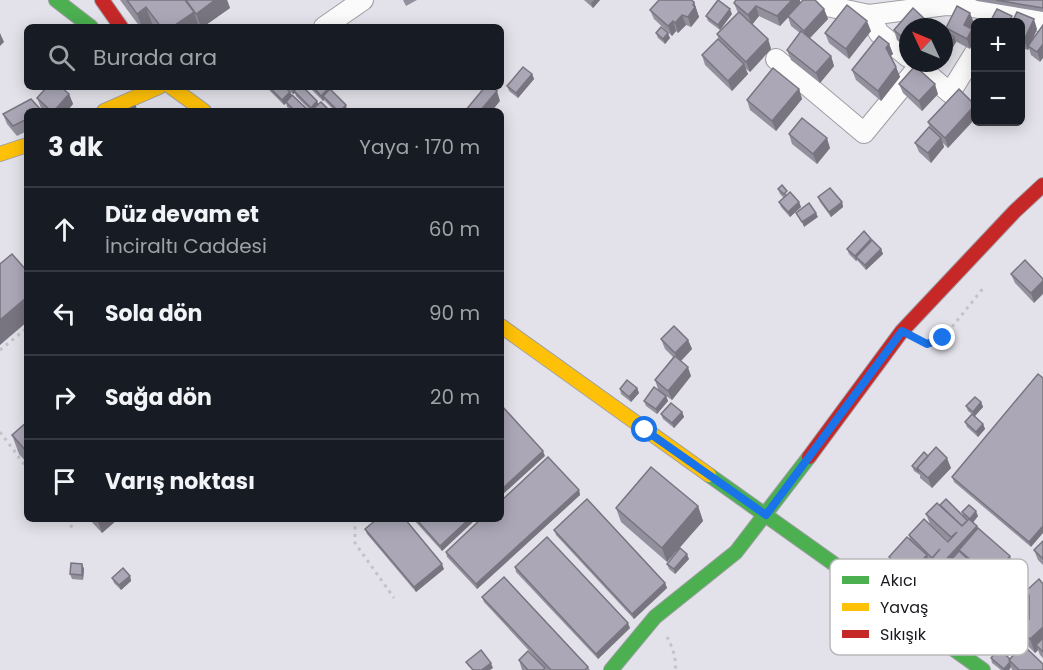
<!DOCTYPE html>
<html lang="tr">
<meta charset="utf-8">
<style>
:root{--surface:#171b24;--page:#242831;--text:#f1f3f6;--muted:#9ea1a6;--line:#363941}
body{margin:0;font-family:Poppins,sans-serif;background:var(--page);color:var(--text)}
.controls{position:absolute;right:18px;top:18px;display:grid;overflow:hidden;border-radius:9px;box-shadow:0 3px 15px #0003}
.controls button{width:54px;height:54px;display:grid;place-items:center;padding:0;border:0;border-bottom:2px solid var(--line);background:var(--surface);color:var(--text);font:30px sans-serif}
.compass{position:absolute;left:899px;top:18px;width:54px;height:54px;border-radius:50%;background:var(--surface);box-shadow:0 3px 15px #0003;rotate:314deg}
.stop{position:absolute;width:18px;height:18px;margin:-14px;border:4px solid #1a73e8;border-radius:50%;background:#fff}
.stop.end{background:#1a73e8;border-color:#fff;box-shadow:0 2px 6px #0008}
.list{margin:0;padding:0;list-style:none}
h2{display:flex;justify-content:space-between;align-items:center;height:78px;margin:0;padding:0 24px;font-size:26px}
h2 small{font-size:20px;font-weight:400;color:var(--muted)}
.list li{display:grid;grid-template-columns:39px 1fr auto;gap:18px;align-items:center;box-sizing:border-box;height:84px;padding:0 24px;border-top:2px solid var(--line)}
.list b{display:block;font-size:22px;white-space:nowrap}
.list p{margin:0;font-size:20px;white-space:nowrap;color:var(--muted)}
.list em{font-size:20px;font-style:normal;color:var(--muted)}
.icon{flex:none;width:33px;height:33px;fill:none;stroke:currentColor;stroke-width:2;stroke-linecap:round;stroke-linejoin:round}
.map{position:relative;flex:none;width:1043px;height:670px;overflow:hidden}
.search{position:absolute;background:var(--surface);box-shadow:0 3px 15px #0003;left:24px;top:24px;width:480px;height:66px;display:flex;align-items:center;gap:15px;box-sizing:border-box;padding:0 21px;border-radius:9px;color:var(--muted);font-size:22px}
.panel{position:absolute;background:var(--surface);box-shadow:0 3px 15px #0003;left:24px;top:108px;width:480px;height:414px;border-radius:9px}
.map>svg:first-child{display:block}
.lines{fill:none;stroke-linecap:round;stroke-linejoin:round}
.street-casing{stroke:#9f9ea4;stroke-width:22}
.fast-casing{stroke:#9f9ea4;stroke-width:16}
.slow-casing{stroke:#9f9ea4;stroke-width:16}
.jam-casing{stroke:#9f9ea4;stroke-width:16}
.path{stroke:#c3c2c5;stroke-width:3;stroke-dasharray:3 4.5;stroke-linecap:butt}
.street{stroke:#fbfbfc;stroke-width:20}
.fast{stroke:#4caf50;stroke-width:14}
.slow{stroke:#ffc107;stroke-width:14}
.jam{stroke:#c62828;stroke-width:14}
.wall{fill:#93909d}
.shaded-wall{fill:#787580}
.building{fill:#aba7b7;stroke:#787580;stroke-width:1.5}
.route{stroke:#1a73e8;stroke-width:8}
.key{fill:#fff;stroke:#bababc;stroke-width:1.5}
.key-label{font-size:16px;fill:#1a191e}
</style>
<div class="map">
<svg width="1043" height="670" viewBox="0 0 1043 670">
<rect width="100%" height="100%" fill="#e3e2ea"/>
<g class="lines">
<g class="street-casing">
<g id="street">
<path d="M799 0 869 15 946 5 966 6 1000 11 1043 22"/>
<path d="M869 15 879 33 908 57"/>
<path d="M324 27 363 0"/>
<path d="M776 59 864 133 919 66"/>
<path d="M915 63 950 93 976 51"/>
</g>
</g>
<g class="fast-casing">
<g id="fast">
<path d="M56 0 91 27"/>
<path d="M709 475 983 670"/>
<path d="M611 670 655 617 736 552 809 457"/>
</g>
</g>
<g class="slow-casing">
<g id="slow">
<path d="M171 87 204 111"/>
<path d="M104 111 159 87"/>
<path d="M0 154 27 145"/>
<path d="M501 326 709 475"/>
</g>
</g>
<g class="jam-casing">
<g id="jam">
<path d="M102 0 121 27"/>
<path d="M809 457 902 331 1015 211 1043 185"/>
</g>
</g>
<g class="path">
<path d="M922 341 927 344 943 338 985 286"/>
<path d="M0 350 27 328"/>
<path d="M0 432 27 468"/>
<path d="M66 519 74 530"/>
<path d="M355 519V543L394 598"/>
<path d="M667 637C672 646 677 659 675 670"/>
</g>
<use href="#street" class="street"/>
<use href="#fast" class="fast"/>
<use href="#slow" class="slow"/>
<use href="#jam" class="jam"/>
</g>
<g class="wall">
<path d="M120 0H227L230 8 203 27H201L197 23 199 27H154L153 26 151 27H140Z"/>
<path d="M403 0H417L406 6Z"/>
<path d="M584 0H600L593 8Z"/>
<path d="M659 0H692L694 2 699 17 691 27 686 25 678 33 676 31 672 36 654 19 650 10Z"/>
<path d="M975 0H1043V12L977 1Z"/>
<path d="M734 3H801L824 9 828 19 810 38 831 56 834 66 820 83 791 60 787 50 800 33 791 26 788 17 780 26 759 16 752 24 768 39 771 49 750 72 745 68 748 74 732 91 705 65 702 55 719 40 717 34 738 13Z"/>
<path d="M732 14 720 30 708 21 706 16Z"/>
<path d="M1013 19 1037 29 1033 39 1040 62 1031 55 1029 48 1028 50 1020 47V22Z"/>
<path d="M974 23 971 28 970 49 955 41 956 42 945 61 944 60V36L945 37 948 33 946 28Z"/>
<path d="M908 27V49L897 40 894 30Z"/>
<path d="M871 31 849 59 829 43 825 33Z"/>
<path d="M656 33 670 38 665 44 658 38Z"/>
<path d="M889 44 893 54 890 56 896 67 900 77 881 101 856 80 852 70Z"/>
<path d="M532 74 534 79 518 98 509 91 507 86Z"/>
<path d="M899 84 938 94 922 111 903 93Z"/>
<path d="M267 87H285L290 92 292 95 309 111H292L287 107 286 103 284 105 268 89Z"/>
<path d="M286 87H303L317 101 318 104 330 111H311L296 96 295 93 293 94Z"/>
<path d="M309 87H327L347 110 335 111 324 100 323 101Z"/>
<path d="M799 89 802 99 776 131 750 110 747 100Z"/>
<path d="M959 89 948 148 943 143 944 147 931 163 919 152 915 143 930 128 928 122Z"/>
<path d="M69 94 73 104 67 111H44L41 108 37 98Z"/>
<path d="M27 111V131L17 136 7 124 3 114Z"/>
<path d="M789 134 830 148 817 164 792 144Z"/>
<path d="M778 189 799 202 801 207 790 217 781 207 779 202 784 198 780 194Z"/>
<path d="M818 197 842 202 843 207 831 217 820 202Z"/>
<path d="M871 239 881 249 883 254 866 270 857 260 856 261 849 254 847 249Z"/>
<path d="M1025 260 1034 303 1015 283 1011 274Z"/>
<path d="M661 339 688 340 692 349 681 361 691 376 672 400 666 396 668 401 657 414 646 406 644 401 658 389 655 380 673 357 665 349Z"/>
<path d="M1043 378 1031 547 954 482 952 477Z"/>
<path d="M637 388 639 393 631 402 621 394 620 389Z"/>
<path d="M981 402 983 407 975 416 983 424 985 429 978 437 967 427 965 422 972 414 968 411 966 406Z"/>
<path d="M682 412 684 417 674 428 663 419 661 414Z"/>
<path d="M27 422V463L19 454 12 435Z"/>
<path d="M912 466 951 468 932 488 920 478V475L914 471Z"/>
<path d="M579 490 580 495 477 589 447 557 446 552Z"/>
<path d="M940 505 963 516 962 512 978 516 973 522 1013 565 995 587 984 578 985 582 977 590 976 589 978 593 969 603 946 581 944 576 941 578 947 586 961 596 963 601 953 612 940 600 939 597 938 598 932 593 931 589 930 590 923 584 920 576 912 584 920 594 910 605 904 599 903 595 901 597 895 591 893 588 890 591 883 584 881 579 896 578 897 582 902 576 892 566 889 557 910 540 909 535 949 542 930 524 926 514Z"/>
<path d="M698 506 703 521 667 562 621 522 616 508Z"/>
<path d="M89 519H118L102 533Z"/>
<path d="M413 519H476L442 551Z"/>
<path d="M365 529 444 569 416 592 367 534Z"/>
<path d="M554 530 665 583 667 588 634 619 556 535Z"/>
<path d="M1043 541V565L1038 560 1034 550Z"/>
<path d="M689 559 675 574 669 569 667 564Z"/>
<path d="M82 564 84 569 83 580 72 579 70 574Z"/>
<path d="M515 567 630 628 598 659 516 572Z"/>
<path d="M130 576 131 581 121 590 114 583 112 578Z"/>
<path d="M1043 584V658L1040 655 1038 650 1035 653 1024 642 1022 636 1018 640 1020 645 1008 655 996 642 994 637 1009 629 1007 625 1026 621 1029 619V601L1025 592Z"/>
<path d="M482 597 588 667 590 670H522L519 660 546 669 484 602Z"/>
<path d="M991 658 1010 659 1043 670H1012L1011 667 1009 670H1001L992 663Z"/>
</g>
<g class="shaded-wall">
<path d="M215 0H227L230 8 203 27H201L196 14Z"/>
<path d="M594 0H600L593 8 591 3Z"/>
<path d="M792 0H800L801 4 780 26 777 16Z"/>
<path d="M694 2 699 17 691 27 688 17Z"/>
<path d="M756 6 759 16 752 25 748 15Z"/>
<path d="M146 7 153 26 151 27H142L137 14Z"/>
<path d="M730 9 732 14 720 30 718 25Z"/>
<path d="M824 9 828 19 807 41 804 31Z"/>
<path d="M194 12 199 27H172Z"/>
<path d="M970 13 974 23 968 34 964 25Z"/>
<path d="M682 15 686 25 678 33 675 23Z"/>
<path d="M1034 19 1037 29 1029 47 1028 46 1029 48 1028 50 1024 40Z"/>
<path d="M673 21 676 31 672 36 668 26Z"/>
<path d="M867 21 871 31 849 59 846 49Z"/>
<path d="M972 29 975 39 970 49 967 39Z"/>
<path d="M0 33 4 42 0 46Z"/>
<path d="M668 33 670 38 665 44 663 39Z"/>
<path d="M954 37 956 42 945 61 944 55Z"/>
<path d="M768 39 771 49 750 72 746 62Z"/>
<path d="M889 44 893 54 889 58 886 48Z"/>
<path d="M1043 44V58L1040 62 1037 52Z"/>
<path d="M831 56 834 66 820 83 816 73Z"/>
<path d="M744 64 748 74 732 91 728 81Z"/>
<path d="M896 67 900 77 881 101 878 91Z"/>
<path d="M532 74 534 79 518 98 516 93Z"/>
<path d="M935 84 938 94 922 111 919 101Z"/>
<path d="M294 87H300L294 91 295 93 293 94 292 89Z"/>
<path d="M328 89 330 94 323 96 324 100 323 101 321 96Z"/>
<path d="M799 89 802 99 776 131 772 121Z"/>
<path d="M497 91 500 101 492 111H480Z"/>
<path d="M290 92 292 97 284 105 282 100Z"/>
<path d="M69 94 73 104 67 111H54Z"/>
<path d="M317 101 319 106 314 108 315 111H312L311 108Z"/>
<path d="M346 105 347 110V111H340Z"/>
<path d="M975 105V119L948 148 945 138Z"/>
<path d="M827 138 830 148 817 164 813 154Z"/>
<path d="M941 138 944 147 931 163 928 153Z"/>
<path d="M799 202 801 207 790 217 788 212Z"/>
<path d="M842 202 843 207 831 217 829 212Z"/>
<path d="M816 213 818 217 804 227 802 222Z"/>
<path d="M871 239 873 244 856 257 857 260 856 261 855 256Z"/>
<path d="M881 249 883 254 866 270 865 265Z"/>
<path d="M1043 281V294L1034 303 1031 293Z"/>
<path d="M27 297V322L0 345V320Z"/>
<path d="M688 340 692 349 679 363 675 353Z"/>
<path d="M688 367 691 376 672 400 668 391Z"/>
<path d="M637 388 639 393 631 402 629 397Z"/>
<path d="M666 396 668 401 657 414 656 409Z"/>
<path d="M981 402 983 407 974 417 973 412Z"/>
<path d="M682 412 684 417 674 428 672 423Z"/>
<path d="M983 424 985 429 978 437 976 432Z"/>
<path d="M543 451 545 456 501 496V490Z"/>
<path d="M947 458 951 468 932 488 928 478Z"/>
<path d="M579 490 580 495 477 589 476 584Z"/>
<path d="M698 506 703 521 667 562 662 548Z"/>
<path d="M976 511 978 516 972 524 970 519Z"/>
<path d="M97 519H118L102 533Z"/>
<path d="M469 519H476L442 551 440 546Z"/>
<path d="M977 526 980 535 959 550 961 556 951 560 953 565 942 572 944 576 930 590 927 580Z"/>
<path d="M1043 526V533L1031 547 1029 542Z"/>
<path d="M687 554 689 559 675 574 674 569Z"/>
<path d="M927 555 930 565 919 574 920 576 912 585 908 575Z"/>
<path d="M1010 556 1013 565 995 587 991 577Z"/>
<path d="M82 564 84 569 83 580 82 575Z"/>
<path d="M442 564 444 569 416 592 414 587Z"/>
<path d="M982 572 985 582 977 590 974 580Z"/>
<path d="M130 576 131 581 121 590 119 585Z"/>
<path d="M896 578 897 583 890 591 888 586Z"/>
<path d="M909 581 911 586 901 597 899 592Z"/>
<path d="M665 583 667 588 634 619 632 614Z"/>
<path d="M946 583 948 588 939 595V597L938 598 936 593Z"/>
<path d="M974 583 978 593 969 603 965 593Z"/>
<path d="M918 589 920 594 910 605 909 600Z"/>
<path d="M961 596 963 601 953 612 951 607Z"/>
<path d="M628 623 630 628 598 659 596 654Z"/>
<path d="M1043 627V646L1036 645 1038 650 1035 653 1030 639Z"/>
<path d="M1020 631 1022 636 1018 640 1016 635Z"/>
<path d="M1018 640 1020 645 1008 655 1006 650Z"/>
<path d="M1010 662 1011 667 1009 670H1004V669Z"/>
<path d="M491 663 493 668 490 670H484L483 669Z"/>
</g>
<g class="building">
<path d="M127 0H185L194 12 172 27H161L146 7 137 14Z"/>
<path d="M186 0H215L196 14Z"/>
<path d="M659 0H691L694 2 693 5 695 7 688 17 682 15 675 23 673 21 668 26 650 10Z"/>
<path d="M718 0 730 9 718 25 706 16Z"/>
<path d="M736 0H792L777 16 756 6 748 15 734 3Z"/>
<path d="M803 0H815L824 9 804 31 788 16Z"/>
<path d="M996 0H1043V8Z"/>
<path d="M847 5 867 21 846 49 825 33Z"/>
<path d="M957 6 970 13 964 25 972 29 967 39 946 28Z"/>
<path d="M913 8 929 23 926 27H908V42L894 30Z"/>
<path d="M997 9 1012 16 1009 22H990Z"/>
<path d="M739 12 768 39 746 62 717 34Z"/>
<path d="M1017 12 1034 19 1024 40 1020 38V22H1012Z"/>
<path d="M1043 25V44L1037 52 1028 46Z"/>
<path d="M661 27 668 33 663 39 656 33Z"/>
<path d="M801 31 831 56 816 73 787 50Z"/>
<path d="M947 33 954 37 944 55V36L945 37Z"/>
<path d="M879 36 889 44 886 48 896 67 878 91 852 70Z"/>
<path d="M718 39 744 64 728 81 702 55Z"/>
<path d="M915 66 935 84 919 101 899 84Z"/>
<path d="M523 67 532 74 516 93 507 86Z"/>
<path d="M773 68 799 89 772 121 747 100Z"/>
<path d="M47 87H61L69 94 54 111H51L37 98Z"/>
<path d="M269 87H285L290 92 282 100Z"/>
<path d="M298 87H303L317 101 311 108 294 91Z"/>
<path d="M313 87H327L328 89 321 96Z"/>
<path d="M485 87H491L497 91 480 111H465Z"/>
<path d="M330 89 346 105 340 111H338L323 96Z"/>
<path d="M959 89 975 105 945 138 928 122Z"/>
<path d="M292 95 309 111H295L286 102Z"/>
<path d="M31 99 42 111H27V119L13 126 3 114Z"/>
<path d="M321 102 330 111H317L314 108Z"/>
<path d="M135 106 137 111H126V110Z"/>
<path d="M802 118 827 138 813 154 789 134Z"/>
<path d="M929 127 941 138 928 153 915 143Z"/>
<path d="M782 185 787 191 784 194 778 189Z"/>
<path d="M830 188 842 202 829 212 818 197Z"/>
<path d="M790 192 799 202 788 212 779 202Z"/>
<path d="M809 203 816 213 802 222 796 213Z"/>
<path d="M864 231 871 239 855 256 847 249Z"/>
<path d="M872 240 881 249 865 265 856 257Z"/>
<path d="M12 254 27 271V297L0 320V264Z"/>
<path d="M1025 260 1043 279V281L1031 293 1011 274Z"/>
<path d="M674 326 688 340 675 353 661 339Z"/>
<path d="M675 356 688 367 668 391 655 380Z"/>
<path d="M1038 374 1043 378V526L1029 542 952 477Z"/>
<path d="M627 380 637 388 629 397 620 389Z"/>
<path d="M654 387 666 396 656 409 644 401Z"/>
<path d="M975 397 981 402 973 412 966 406Z"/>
<path d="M671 403 682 412 672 423 661 414Z"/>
<path d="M502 406 543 451 501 490V407Z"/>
<path d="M972 414 983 424 976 432 965 422Z"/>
<path d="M27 422V452L12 435Z"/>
<path d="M936 447 947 458 928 478 917 468Z"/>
<path d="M924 452 928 456 917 468 918 471 912 466Z"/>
<path d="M548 457 579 490 476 584 446 552 481 519H501V501Z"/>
<path d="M651 467 698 506 662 548 616 508Z"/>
<path d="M587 499 665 583 632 614 554 530Z"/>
<path d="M946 499 968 521 962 526 940 505Z"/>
<path d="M937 503 962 526 969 519 977 526 927 580 919 574 940 549 932 558 909 535 924 519 948 542 957 532 951 537 926 514Z"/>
<path d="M969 505 976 511 970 519 962 512Z"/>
<path d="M377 519H405L442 564 414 587 365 529Z"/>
<path d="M416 519H469L440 546Z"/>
<path d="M978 528 1010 556 991 577 959 550Z"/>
<path d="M547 537 628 623 596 654 515 567Z"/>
<path d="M907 537 927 555 908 575 889 557Z"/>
<path d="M1043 541V559L1034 550Z"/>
<path d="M680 548 687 554 674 569 667 564Z"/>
<path d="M959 551 982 572 974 580 951 560Z"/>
<path d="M71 563 82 564V575L70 574Z"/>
<path d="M123 568 130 576 119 585 112 578Z"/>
<path d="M504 577 588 667 585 670H551L482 597Z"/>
<path d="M1039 579 1043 584V627L1030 639 1019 627 1029 619V595L1025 592Z"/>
<path d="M1043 638V652L1036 645Z"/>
<path d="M1023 645 1043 664V670H1019L1009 660Z"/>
<path d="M999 649 1010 659 1009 660 1010 662 1004 669 991 658Z"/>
<path d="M481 650 491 663 483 669 484 670H473L466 662Z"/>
<path d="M528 651 545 668 543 670H528L519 660Z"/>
</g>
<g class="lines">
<path class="route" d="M645 430 766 515 902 331 927 344 943 338"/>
</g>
<rect x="830" y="559" width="198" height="96" rx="9" class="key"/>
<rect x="842" y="576" width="27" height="8" fill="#4caf50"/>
<rect x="842" y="603" width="27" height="8" fill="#ffc107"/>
<rect x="842" y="630" width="27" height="8" fill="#c62828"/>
<g class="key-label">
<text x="880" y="586">Akıcı</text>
<text x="880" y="613">Yavaş</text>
<text x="880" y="640">Sıkışık</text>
</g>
</svg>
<div class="controls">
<button>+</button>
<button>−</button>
</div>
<svg class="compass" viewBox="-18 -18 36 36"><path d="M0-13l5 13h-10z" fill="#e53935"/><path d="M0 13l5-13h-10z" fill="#9ea1a6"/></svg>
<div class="stop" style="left:645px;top:430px"></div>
<div class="stop end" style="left:943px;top:338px"></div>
<div class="search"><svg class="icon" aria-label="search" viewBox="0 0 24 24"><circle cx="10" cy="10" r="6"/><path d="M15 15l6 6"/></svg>Burada ara</div>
<section class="panel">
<h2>3 dk<small>Yaya · 170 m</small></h2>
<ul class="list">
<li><svg class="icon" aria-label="ahead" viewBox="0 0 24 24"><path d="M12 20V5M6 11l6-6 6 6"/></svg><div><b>Düz devam et</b><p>İnciraltı Caddesi</p></div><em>60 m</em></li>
<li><svg class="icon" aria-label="left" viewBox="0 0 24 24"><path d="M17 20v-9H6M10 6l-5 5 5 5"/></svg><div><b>Sola dön</b></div><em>90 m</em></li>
<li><svg class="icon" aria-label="right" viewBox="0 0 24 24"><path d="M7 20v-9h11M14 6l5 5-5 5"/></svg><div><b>Sağa dön</b></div><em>20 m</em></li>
<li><svg class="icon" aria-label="arrive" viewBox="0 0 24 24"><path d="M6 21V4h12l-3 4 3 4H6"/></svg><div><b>Varış noktası</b></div></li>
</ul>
</section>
</div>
